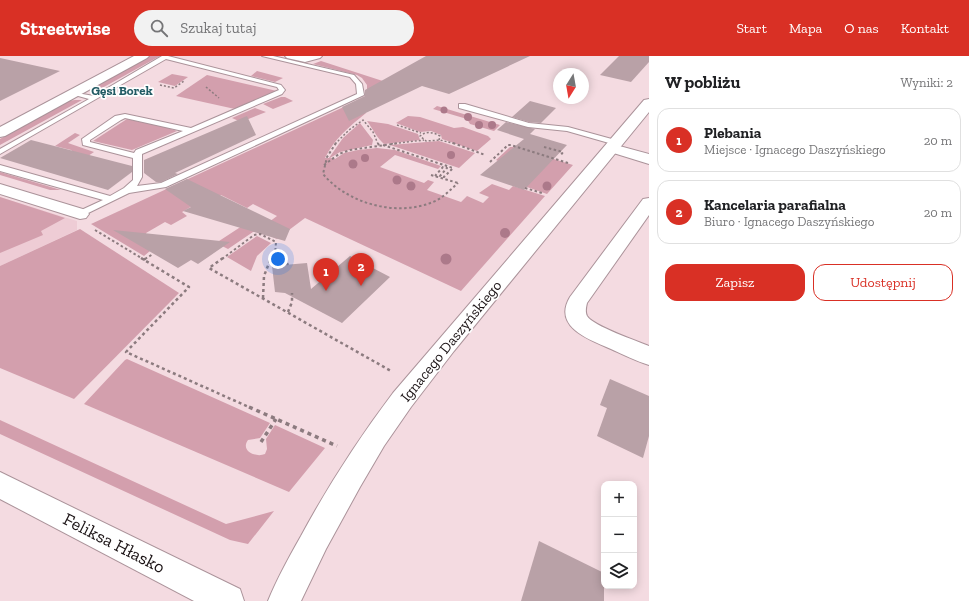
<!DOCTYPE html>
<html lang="pl">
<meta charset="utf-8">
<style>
:root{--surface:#fff;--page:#f2f2f2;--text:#202124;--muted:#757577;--line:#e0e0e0;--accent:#d93025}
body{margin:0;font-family:"Zilla Slab",serif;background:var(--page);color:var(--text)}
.controls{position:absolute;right:12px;bottom:12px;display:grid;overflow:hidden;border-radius:8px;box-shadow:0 2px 10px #0003}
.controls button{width:36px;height:36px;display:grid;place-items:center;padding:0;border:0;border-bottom:1px solid var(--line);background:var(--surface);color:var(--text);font:20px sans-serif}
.compass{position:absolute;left:553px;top:12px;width:36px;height:36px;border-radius:50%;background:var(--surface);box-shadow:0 2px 10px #0003;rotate:191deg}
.you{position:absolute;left:278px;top:203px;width:14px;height:14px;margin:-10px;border:3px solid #fff;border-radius:50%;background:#1a73e8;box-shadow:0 0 0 6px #1a73e833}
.badge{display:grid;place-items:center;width:26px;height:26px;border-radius:50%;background:var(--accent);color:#fff;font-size:13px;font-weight:700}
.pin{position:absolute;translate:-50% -33px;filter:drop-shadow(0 1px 2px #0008)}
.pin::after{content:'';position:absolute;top:21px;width:14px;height:12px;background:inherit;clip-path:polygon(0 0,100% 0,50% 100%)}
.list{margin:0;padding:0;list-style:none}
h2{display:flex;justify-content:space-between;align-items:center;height:52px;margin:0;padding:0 16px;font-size:17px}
h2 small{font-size:13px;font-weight:400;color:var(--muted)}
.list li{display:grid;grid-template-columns:26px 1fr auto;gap:12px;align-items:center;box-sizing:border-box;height:64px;margin:0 8px 8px;padding:0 8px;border:1px solid var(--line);border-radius:12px}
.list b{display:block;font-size:15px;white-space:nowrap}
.list p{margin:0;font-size:13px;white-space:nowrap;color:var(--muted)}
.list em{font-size:13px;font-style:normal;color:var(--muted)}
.actions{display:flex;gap:8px;padding:12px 16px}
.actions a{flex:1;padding:9px 0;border:1px solid var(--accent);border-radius:12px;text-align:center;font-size:14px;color:var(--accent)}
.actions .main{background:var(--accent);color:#fff}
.icon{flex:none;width:22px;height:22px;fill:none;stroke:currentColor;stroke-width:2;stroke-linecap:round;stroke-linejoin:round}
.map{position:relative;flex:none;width:649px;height:545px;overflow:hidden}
header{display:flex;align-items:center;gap:24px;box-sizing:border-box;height:56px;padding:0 20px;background:var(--accent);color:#fff}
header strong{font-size:19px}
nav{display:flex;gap:22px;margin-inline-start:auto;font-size:14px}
.search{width:280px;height:36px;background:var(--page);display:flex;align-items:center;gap:10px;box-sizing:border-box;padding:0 14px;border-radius:22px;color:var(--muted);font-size:15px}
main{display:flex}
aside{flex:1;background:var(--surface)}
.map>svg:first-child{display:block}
.built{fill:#eeccd5}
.green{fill:#d39fad}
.building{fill:#b9a1a7}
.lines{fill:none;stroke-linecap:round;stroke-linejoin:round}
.lane-casing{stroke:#ab939a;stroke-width:2}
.street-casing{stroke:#ab939a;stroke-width:2}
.secondary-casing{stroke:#ab939a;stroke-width:2}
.path-far3{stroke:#8c7b7f;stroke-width:1.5;stroke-dasharray:2 2;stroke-linecap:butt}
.path-far2{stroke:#8c7b7f;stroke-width:2;stroke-dasharray:2.5 2.5;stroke-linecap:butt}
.path-far1{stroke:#8c7b7f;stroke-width:2.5;stroke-dasharray:3 3;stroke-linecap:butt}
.path{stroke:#8c7b7f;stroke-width:3.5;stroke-dasharray:4 4;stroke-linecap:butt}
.lane{fill:#fff;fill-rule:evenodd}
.street{fill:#fff;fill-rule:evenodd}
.secondary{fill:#fff;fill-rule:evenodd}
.tree{fill:#ac798a}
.labels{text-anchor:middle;stroke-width:3.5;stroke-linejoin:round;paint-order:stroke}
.far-neighbourhood-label{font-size:13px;font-weight:bold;fill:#225b64;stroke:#fff}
.street-label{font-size:15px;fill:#1b1315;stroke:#fff}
.near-street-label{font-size:18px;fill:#1b1315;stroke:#fff}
</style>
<header>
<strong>Streetwise</strong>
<div class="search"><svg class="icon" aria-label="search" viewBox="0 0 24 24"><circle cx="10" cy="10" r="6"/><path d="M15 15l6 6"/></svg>Szukaj tutaj</div>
<nav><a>Start</a><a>Mapa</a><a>O nas</a><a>Kontakt</a></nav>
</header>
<main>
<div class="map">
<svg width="649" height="545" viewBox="0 0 649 545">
<rect width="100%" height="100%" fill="#f4dbe1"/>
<path class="built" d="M0 141 77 165V174L0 210Z"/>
<g class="green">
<path d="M150 0H160L93 37 90 36 92 32Z"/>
<path d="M321 5 392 28 367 40V29L362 22 357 19 313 8Z"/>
<path d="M257 15 283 22 275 26 251 20Z"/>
<path d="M172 18 188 21 175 30 158 26Z"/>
<path d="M207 19 277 35 235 53 176 40Z"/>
<path d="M281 41H285L293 45 273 53 263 48Z"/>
<path d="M75 44H82L0 89V83L68 45Z"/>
<path d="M348 49 366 57C350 70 334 83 325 102H329L343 82 360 67 373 84 372 89 340 96 330 102 335 103 344 97 358 94 377 92 395 94 441 110 438 113 395 99 380 111 424 127 428 124 434 126 427 134 461 146 467 140 483 147 489 141 479 137 492 128 509 134 513 130 545 140 461 235 305 162 277 183 261 176H253L228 193 216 187 242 170 261 172 277 160 253 148 247 152 221 139 204 149 199 146 182 156 187 160 171 169 165 166 146 177 150 195 144 200 91 168Z"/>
<path d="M437 50 500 69 494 75 470 68 467 63 433 53Z"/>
<path d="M255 52 266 56 241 66 232 62Z"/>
<path d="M408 60 420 61 454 72 463 71 488 80 491 83 477 95 442 83 441 79 431 75 420 76 396 67Z"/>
<path d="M127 63 165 71 177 75 132 94 93 85Z"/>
<path d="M367 65 388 68 418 78 420 84 384 88C377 82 373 73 367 65Z"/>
<path d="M75 77 80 79 68 87 94 96 82 104 71 94 55 90Z"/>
<path d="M439 85 475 97 459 112 390 89Z"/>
<path d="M510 91H515L573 109 547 138 527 131 502 107 496 104Z"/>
<path d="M0 116 61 134H50L0 119Z"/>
<path d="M0 141 65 162 41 175 43 179 0 197Z"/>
<path d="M80 173 179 237 74 343 0 312V210Z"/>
<path d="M257 180 271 187 257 200 251 215 227 201Z"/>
<path d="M127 303 270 367 260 382 248 384C240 395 256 402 265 398L267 393 266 383 275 369 325 392 289 436 84 348 125 304Z"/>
<path d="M0 364 226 468 274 455 248 488 230 484 0 378Z"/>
</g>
<g class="building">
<path d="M426 0H530L449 38 422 30 349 65 342 51 365 40V34Z"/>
<path d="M619 0H649V6L631 26 600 19Z"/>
<path d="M0 2 14 5 60 15 0 45Z"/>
<path d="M530 45 556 52 541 67 529 66 512 61Z"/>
<path d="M247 60 256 79 175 117 178 118 161 126H156L144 117V104Z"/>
<path d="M506 66 535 73 530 78 567 89 524 134 480 119 524 83 497 74Z"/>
<path d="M31 84 132 110V116L108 134 0 102Z"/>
<path d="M187 123 290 173 285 185 183 155 191 151 165 133Z"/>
<path d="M113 174 143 177 230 186 198 208 191 204 178 212Z"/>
<path d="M350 200 390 221 342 267 285 237 275 236 272 210 307 207 311 233Z"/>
<path d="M610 323 649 340V380L643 402 597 380 607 352 600 349Z"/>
<path d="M539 485 604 517V545H521Z"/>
</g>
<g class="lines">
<g class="lane-casing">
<g id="lane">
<path d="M162 0H168L281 29 285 34 282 38 142 98V121L137 130 161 127 357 38 356 28 350 21 262 0H273L354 19 362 28 364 39 166 131 129 137 80 161 75 158 77 156 103 144 0 115V109L110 140 124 132 133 124V102L83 89 82 83 115 60 125 58 191 72 279 34 277 31 166 3 0 98V93L89 43 71 38V36L94 40ZM125 62 183 75 136 94 134 97 90 86V84L121 64Z"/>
<path d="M459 48H465L529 67 568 71 619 85 620 87 616 89 567 75 528 71 459 52Z"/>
</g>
</g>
<g class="street-casing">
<g id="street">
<path d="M134 0H149L147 2 5 80 0 81V71Z"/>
<path d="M285 0H322L320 2 305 6 287 2Z"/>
<path d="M612 88 649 98V108L607 95 605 92 607 89Z"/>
<path d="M0 128 86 154 89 158 86 162 80 163 0 138Z"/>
<path d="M649 142V159L587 247C586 251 585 256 587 260 593 270 637 285 649 290V309C636 305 624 299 611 293 590 284 552 271 570 241L643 143Z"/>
</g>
</g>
<g class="secondary-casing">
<g id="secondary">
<path d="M649 43V56L454 295 411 351 384 390 360 431 326 493 301 545H268C277 523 289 501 301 480 328 430 359 382 393 337L644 44Z"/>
<path d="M0 416 240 533 244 545H194L0 443Z"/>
</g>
</g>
<g class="path-far3">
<path d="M160 29 174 32 184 25"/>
<path d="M206 31 219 42"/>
<path d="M397 69 421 77"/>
<path d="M439 84 440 80C433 76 426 75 420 80L426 85 440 84 456 88"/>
<path d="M335 88 349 74 363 64 373 76 378 88"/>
<path d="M391 88 424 84"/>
</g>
<g class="path-far2">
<path d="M336 87 327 101 323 118C348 148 397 161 433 146 443 142 450 134 458 127"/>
<path d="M378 87 379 90"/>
<path d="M453 87 485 99"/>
<path d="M383 89 453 112 444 121 440 120 447 112 443 111 435 120"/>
<path d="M544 91 563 96 560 100"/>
<path d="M490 106 508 89H511L568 107"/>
<path d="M324 109 339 98 350 94 399 87"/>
<path d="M431 119 458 127"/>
<path d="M525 132 542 137"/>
<path d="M95 174 143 203"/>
<path d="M145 203 153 198"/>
<path d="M222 203 254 179 260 178 276 186 275 199"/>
<path d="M270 203 272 200H283L285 203"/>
</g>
<g class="path-far1">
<path d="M141 202 189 231 126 296 251 352"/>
<path d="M223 202 209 212 391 315"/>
<path d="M284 202 288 209"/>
<path d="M143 204 147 202"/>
<path d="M263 242 264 220 271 202"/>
<path d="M288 256 292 246V237"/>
</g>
<g class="path">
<path d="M249 351 337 390"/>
<path d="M261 386 276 363"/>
</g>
<use href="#lane" class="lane"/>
<use href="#street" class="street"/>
<use href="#secondary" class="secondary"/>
</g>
<g class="tree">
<circle cx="444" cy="54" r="3.5"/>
<circle cx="468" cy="61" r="4"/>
<circle cx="479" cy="69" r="4"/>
<circle cx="492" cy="69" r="4"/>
<circle cx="451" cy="99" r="4"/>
<circle cx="365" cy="102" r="4"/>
<circle cx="353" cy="108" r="4.5"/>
<circle cx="397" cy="124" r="4.5"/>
<circle cx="411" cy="130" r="4.5"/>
<circle cx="547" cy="130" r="4.5"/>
<circle cx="505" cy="177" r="5"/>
<circle cx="446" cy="203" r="5.5"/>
</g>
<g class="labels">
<g class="far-neighbourhood-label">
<text x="122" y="39">Gęsi Borek</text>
</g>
<g class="street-label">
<text transform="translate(451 285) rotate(-51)" y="5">Ignacego Daszyńskiego</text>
</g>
<g class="near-street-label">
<text transform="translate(114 487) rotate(27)" y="6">Feliksa Hłasko</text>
</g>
</g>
</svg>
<div class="controls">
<button>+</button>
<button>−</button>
<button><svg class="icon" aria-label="layers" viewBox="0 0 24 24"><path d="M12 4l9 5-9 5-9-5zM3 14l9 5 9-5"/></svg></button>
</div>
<svg class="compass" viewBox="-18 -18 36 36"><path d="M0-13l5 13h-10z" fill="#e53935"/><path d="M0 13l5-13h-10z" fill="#757577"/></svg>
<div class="you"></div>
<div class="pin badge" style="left:326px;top:235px">1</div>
<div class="pin badge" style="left:361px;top:230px">2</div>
</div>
<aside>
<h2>W pobliżu<small>Wyniki: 2</small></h2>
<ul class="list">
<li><span class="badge">1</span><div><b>Plebania</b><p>Miejsce · Ignacego Daszyńskiego</p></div><em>20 m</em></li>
<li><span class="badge">2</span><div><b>Kancelaria parafialna</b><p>Biuro · Ignacego Daszyńskiego</p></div><em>20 m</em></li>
</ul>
<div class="actions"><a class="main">Zapisz</a><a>Udostępnij</a></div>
</aside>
</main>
